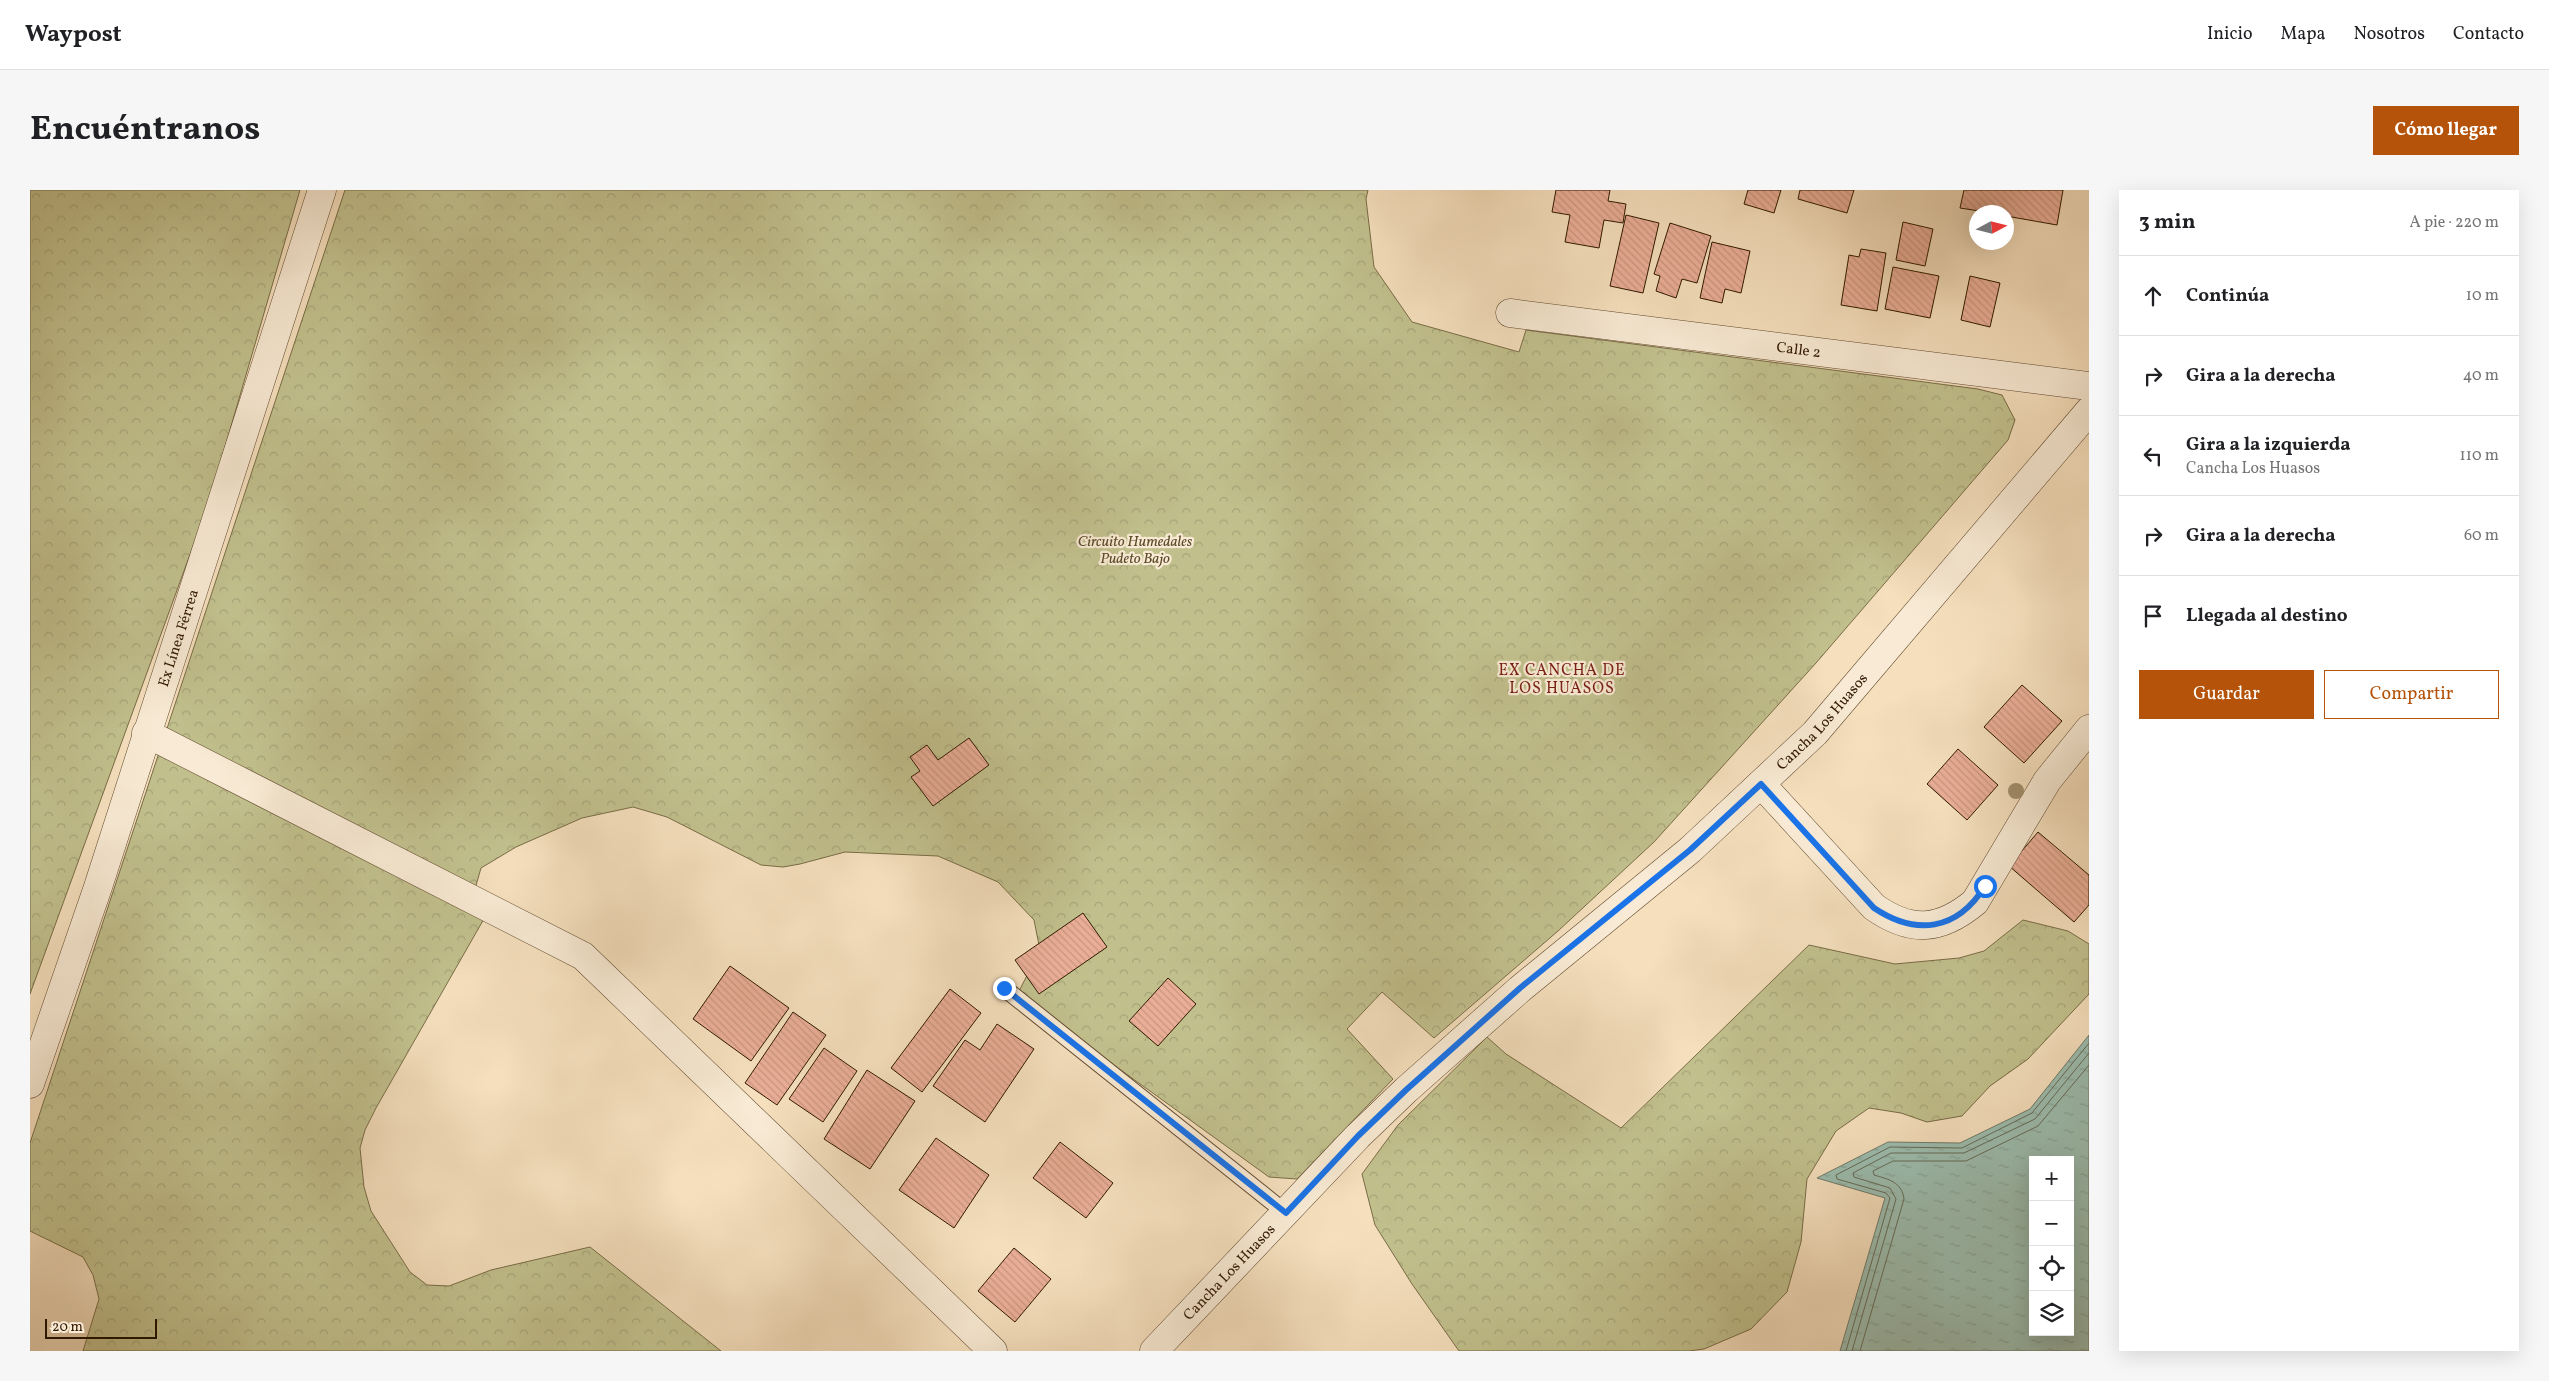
<!DOCTYPE html>
<html lang="es">
<meta charset="utf-8">
<style>
:root{--surface:#fff;--page:#f6f6f6;--text:#202124;--muted:#757577;--line:#e0e0e0;--accent:#b45309}
body{margin:0;font-family:Vollkorn,serif;background:var(--page);color:var(--text)}
.controls{position:absolute;right:15px;bottom:15px;display:grid;overflow:hidden;border-radius:0px;box-shadow:0 5px 20px #0002}
.controls button{width:45px;height:45px;display:grid;place-items:center;padding:0;border:0;border-bottom:1px solid var(--line);background:var(--surface);color:var(--text);font:25px sans-serif}
.compass{position:absolute;left:1939px;top:15px;width:45px;height:45px;border-radius:50%;background:var(--surface);box-shadow:0 5px 20px #0002;rotate:83deg}
.scale{position:absolute;left:15px;bottom:12px;width:112px;box-sizing:border-box;padding-left:5px;border:2px solid #311900;border-top:0;font-size:14px;line-height:18px;white-space:nowrap;color:#311900;-webkit-text-stroke:4px #f8ead4;paint-order:stroke}
.stop{position:absolute;width:15px;height:15px;margin:-11px;border:4px solid #1a73e8;border-radius:50%;background:#fff}
.stop.end{background:#1a73e8;border-color:#fff;box-shadow:0 1px 5px #0008}
.list{margin:0;padding:0;list-style:none}
h2{display:flex;justify-content:space-between;align-items:center;height:65px;margin:0;padding:0 20px;font-size:21px}
h2 small{font-size:16px;font-weight:400;color:var(--muted)}
.list li{display:grid;grid-template-columns:32px 1fr auto;gap:15px;align-items:center;box-sizing:border-box;height:80px;padding:0 20px;border-top:1px solid var(--line)}
.list b{display:block;font-size:19px;white-space:nowrap}
.list p{margin:0;font-size:16px;white-space:nowrap;color:var(--muted)}
.list em{font-size:16px;font-style:normal;color:var(--muted)}
.actions{display:flex;gap:10px;padding:15px 20px}
.actions a{flex:1;padding:11px 0;border:1px solid var(--accent);border-radius:0px;text-align:center;font-size:18px;color:var(--accent)}
.actions .main{background:var(--accent);color:#fff}
.icon{flex:none;width:28px;height:28px;fill:none;stroke:currentColor;stroke-width:2;stroke-linecap:round;stroke-linejoin:round}
.map{position:relative;flex:none;width:2059px;height:1161px;overflow:hidden;border-radius:0px}
header{display:flex;align-items:center;gap:30px;box-sizing:border-box;height:70px;padding:0 25px;background:var(--surface);border-bottom:1px solid var(--line)}
header strong{font-size:24px}
nav{display:flex;gap:28px;margin-inline-start:auto;font-size:18px}
.intro{display:flex;align-items:center;justify-content:space-between;box-sizing:border-box;height:120px;padding:0 30px}
h1{margin:0;font-size:35px}
.button{padding:12px 22px;border-radius:0px;background:var(--accent);color:#fff;font-size:18px;font-weight:700}
main{display:flex;gap:30px;padding:0 30px}
aside{flex:1;background:var(--surface);border-radius:0px;box-shadow:0 5px 20px #0002}
.map>svg:first-child{display:block}
.park{fill:url(#park-crowns);stroke:#796c46}
.water{fill:url(#water-ripples);stroke:#717b69;fill-rule:evenodd}
.lines{fill:none;stroke-linecap:round;stroke-linejoin:round}
.shore{stroke:#666b58;stroke-width:1}
.building{fill:url(#building-back-hatch);stroke:#311900}
.lane-casing{stroke:#624a2f;stroke-width:18}
.street-casing{stroke:#624a2f;stroke-width:29}
.lane{stroke:#f8ead4;stroke-width:16}
.street{stroke:#f8ead4;stroke-width:28}
.tree{fill:#a18e6c}
.route{stroke:#1a73e8;stroke-width:6}
.labels{text-anchor:middle;stroke-width:4.5;stroke-linejoin:round;paint-order:stroke}
.street-label{font-size:15px;fill:#311900;stroke:#f8ead4}
.park-label{font-size:15px;font-style:italic;fill:#5c4b2a;stroke:#f8ead4}
.neighbourhood-label{font-size:16px;letter-spacing:1px;fill:#7a1f14;stroke:#f8ead4}
</style>
<header>
<strong>Waypost</strong>
<nav><a>Inicio</a><a>Mapa</a><a>Nosotros</a><a>Contacto</a></nav>
</header>
<div class="intro"><h1>Encuéntranos</h1><a class="button">Cómo llegar</a></div>
<main>
<div class="map">
<svg width="2059" height="1161" viewBox="0 0 2059 1161">
<defs>
<pattern id="park-crowns" width="20" height="18" patternUnits="userSpaceOnUse" patternTransform="scale(1.25)"><rect width="20" height="18" fill="#c1c08d"/><path d="M2 6a3 3 0 1 1 6 0M12 15a3 3 0 1 1 6 0" fill="none" stroke="#a6a478"/></pattern>
<pattern id="water-ripples" width="26" height="14" patternUnits="userSpaceOnUse" patternTransform="scale(1.25)"><rect width="26" height="14" fill="#9cbdaf"/><path d="M2 4q2-2 4 0t4 0M15 11q2-2 4 0t4 0" fill="none" stroke="#87a295"/></pattern>
<pattern id="building-back-hatch" width="6" height="6" patternUnits="userSpaceOnUse" patternTransform="scale(1.25)"><rect width="6" height="6" fill="#eaae97"/><path d="M-1 5l2 2M0 0l6 6M5-1l2 2" fill="none" stroke="#c99580"/></pattern>
</defs>
<rect width="100%" height="100%" fill="#f5dfbd"/>
<filter id="stains"><feTurbulence type="fractalNoise" baseFrequency=".004" numOctaves="4"/><feColorMatrix values="0 0 0 0 .2 0 0 0 0 .09 0 0 0 0 .02 0 0 0 .5 -.17"/></filter>
<radialGradient id="worn" r=".72"><stop offset=".6" stop-color="#630" stop-opacity="0"/><stop offset="1" stop-color="#630" stop-opacity=".3"/></radialGradient>
<g class="park">
<path d="M0 0H270L178 315 0 804Z"/>
<path d="M315 0H1338L1336 9 1344 77 1382 132 1489 162 1496 140 1948 199 1972 205 1985 230 1978 250 1786 473 1624 652 1528 741 1404 848 1352 802 1317 839 1363 889 1267 989 1239 987 987 805 1010 760 1004 730 968 692 908 666 815 662 770 674 753 677 731 675 637 627 603 617 552 628 486 657 451 678 441 713 455 727 346 918 335 940 330 958 334 997 341 1021 380 1082 397 1095 419 1096 461 1080 560 1057 691 1161H53L69 1109 63 1085 53 1067 0 1041V953Z"/>
<path d="M1993 730 2038 741 2059 754V804L1998 869 1960 896 1932 926 1897 932 1871 923 1839 918 1806 941 1777 989 1771 1052 1757 1102 1721 1139 1674 1159 1659 1161H1429L1382 1094 1345 1035 1332 984 1368 935 1457 847 1476 864 1591 938 1779 755 1865 774 1929 768 1954 761Z"/>
</g>
<path class="water" d="M2059 845V1161H1810L1855 1008 1787 988 1858 952 1930 953 2000 919ZM2003 970H2040V1142H2003Z"/>
<g class="lines">
<g class="shore">
<path d="M1816 1161 1860 1008 1856 1003 1807 989 1806 985 1860 957 1932 958 2002 923 2059 853"/>
<path d="M1822 1161 1866 1009 1860 998 1824 987 1823 983 1861 963H1934L2005 929 2059 863"/>
<path d="M1830 1161 1874 1009C1872 992 1858 989 1844 985L1843 981 1863 971H1936L2008 936 2059 875"/>
</g>
</g>
<g class="building">
<path d="M1526 0H1580L1578 11 1596 14 1593 33 1574 30 1569 58 1535 52 1540 25 1522 22Z"/>
<path d="M1718 0H1751L1744 23 1714 14Z"/>
<path d="M1770 0H1824L1817 23 1768 9Z"/>
<path d="M1934 0H2033L2027 35 1976 26V22H1956L1930 18Z"/>
<path d="M1596 25 1629 33 1613 103 1580 96Z"/>
<path d="M1873 32 1903 39 1895 76 1866 70Z"/>
<path d="M1640 33 1681 46 1667 93 1652 89 1646 108 1626 101 1630 86 1624 84Z"/>
<path d="M1682 52 1720 61 1711 103 1695 99 1692 113 1670 108Z"/>
<path d="M1831 59 1856 63 1847 121 1811 115 1819 65 1829 67Z"/>
<path d="M1863 77 1909 86 1900 128 1855 119Z"/>
<path d="M1940 86 1970 93 1960 137 1931 130Z"/>
<path d="M1992 495 2032 531 1994 573 1954 537Z"/>
<path d="M939 548 959 575 903 616 881 587 890 581 880 567 897 555 908 570Z"/>
<path d="M1928 559 1968 595 1937 630 1897 594Z"/>
<path d="M2008 642 2059 685V715L2044 732 1979 676Z"/>
<path d="M1053 723 1077 757 1009 804 985 770Z"/>
<path d="M700 776 759 818 721 871 663 829Z"/>
<path d="M1138 788 1166 814 1128 856 1099 831Z"/>
<path d="M920 799 951 823 892 902 861 878Z"/>
<path d="M763 822 796 845 747 915 715 893Z"/>
<path d="M967 834 1004 859 955 932 903 896 935 850 950 860Z"/>
<path d="M794 858 827 881 793 932 759 909Z"/>
<path d="M837 880 885 911 840 979 794 949Z"/>
<path d="M906 948 959 985 924 1038 869 1000Z"/>
<path d="M1030 952 1083 993 1056 1028 1003 988Z"/>
<path d="M984 1058 1021 1089 985 1132 948 1101Z"/>
</g>
<g class="lines">
<g class="lane-casing">
<path id="lane" d="M974 798 1256 1023"/>
</g>
<g class="street-casing">
<g id="street">
<path id="s1" d="M1480 123 2059 196"/>
<path d="M116 543 553 766 963 1161"/>
<path d="M1731 594 1844 717C1881 743 1910 741 1945 712L2017 591 2059 539"/>
<path id="s2" d="M0 894 68 697 292 0"/>
<path id="s3" d="M1124 1161 1328 946 1376 900 1490 799 1660 660 1785 543 2059 221"/>
</g>
</g>
<use href="#lane" class="lane"/>
<use href="#street" class="street"/>
</g>
<circle class="tree" cx="1986" cy="601" r="8"/>
<g class="lines">
<path class="route" d="M974 798 1256 1023 1328 946 1376 900 1490 798 1660 660 1731 594 1844 718C1886 746 1927 741 1955 696"/>
</g>
<g class="labels">
<g class="street-label">
<text dy="5" stroke="none"><textPath href="#s1" startOffset="291">Calle 2</textPath></text>
<text dy="5" stroke="none"><textPath href="#s2" startOffset="470">Ex Línea Férrea</textPath></text>
<text dy="5" stroke="none"><textPath href="#s3" startOffset="919">Cancha Los Huasos</textPath></text>
<text dy="5" stroke="none"><textPath href="#s3" startOffset="109">Cancha Los Huasos</textPath></text>
</g>
<g class="park-label">
<text x="1105" y="356">Circuito Humedales<tspan x="1105" dy="17">Pudeto Bajo</tspan></text>
</g>
<g class="neighbourhood-label">
<text x="1532" y="485">EX CANCHA DE<tspan x="1532" dy="18">LOS HUASOS</tspan></text>
</g>
</g>
<rect width="100%" height="100%" filter="url(#stains)"/>
<rect width="100%" height="100%" fill="url(#worn)"/>
</svg>
<div class="controls">
<button>+</button>
<button>−</button>
<button><svg class="icon" aria-label="locate" viewBox="0 0 24 24"><circle cx="12" cy="12" r="6"/><path d="M12 2v4M12 18v4M2 12h4M18 12h4"/></svg></button>
<button><svg class="icon" aria-label="layers" viewBox="0 0 24 24"><path d="M12 4l9 5-9 5-9-5zM3 14l9 5 9-5"/></svg></button>
</div>
<svg class="compass" viewBox="-18 -18 36 36"><path d="M0-13l5 13h-10z" fill="#e53935"/><path d="M0 13l5-13h-10z" fill="#757577"/></svg>
<div class="scale">20 m</div>
<div class="stop" style="left:1955px;top:696px"></div>
<div class="stop end" style="left:974px;top:798px"></div>
</div>
<aside>
<h2>3 min<small>A pie · 220 m</small></h2>
<ul class="list">
<li><svg class="icon" aria-label="ahead" viewBox="0 0 24 24"><path d="M12 20V5M6 11l6-6 6 6"/></svg><div><b>Continúa</b></div><em>10 m</em></li>
<li><svg class="icon" aria-label="right" viewBox="0 0 24 24"><path d="M7 20v-9h11M14 6l5 5-5 5"/></svg><div><b>Gira a la derecha</b></div><em>40 m</em></li>
<li><svg class="icon" aria-label="left" viewBox="0 0 24 24"><path d="M17 20v-9H6M10 6l-5 5 5 5"/></svg><div><b>Gira a la izquierda</b><p>Cancha Los Huasos</p></div><em>110 m</em></li>
<li><svg class="icon" aria-label="right" viewBox="0 0 24 24"><path d="M7 20v-9h11M14 6l5 5-5 5"/></svg><div><b>Gira a la derecha</b></div><em>60 m</em></li>
<li><svg class="icon" aria-label="arrive" viewBox="0 0 24 24"><path d="M6 21V4h12l-3 4 3 4H6"/></svg><div><b>Llegada al destino</b></div></li>
</ul>
<div class="actions"><a class="main">Guardar</a><a>Compartir</a></div>
</aside>
</main>
